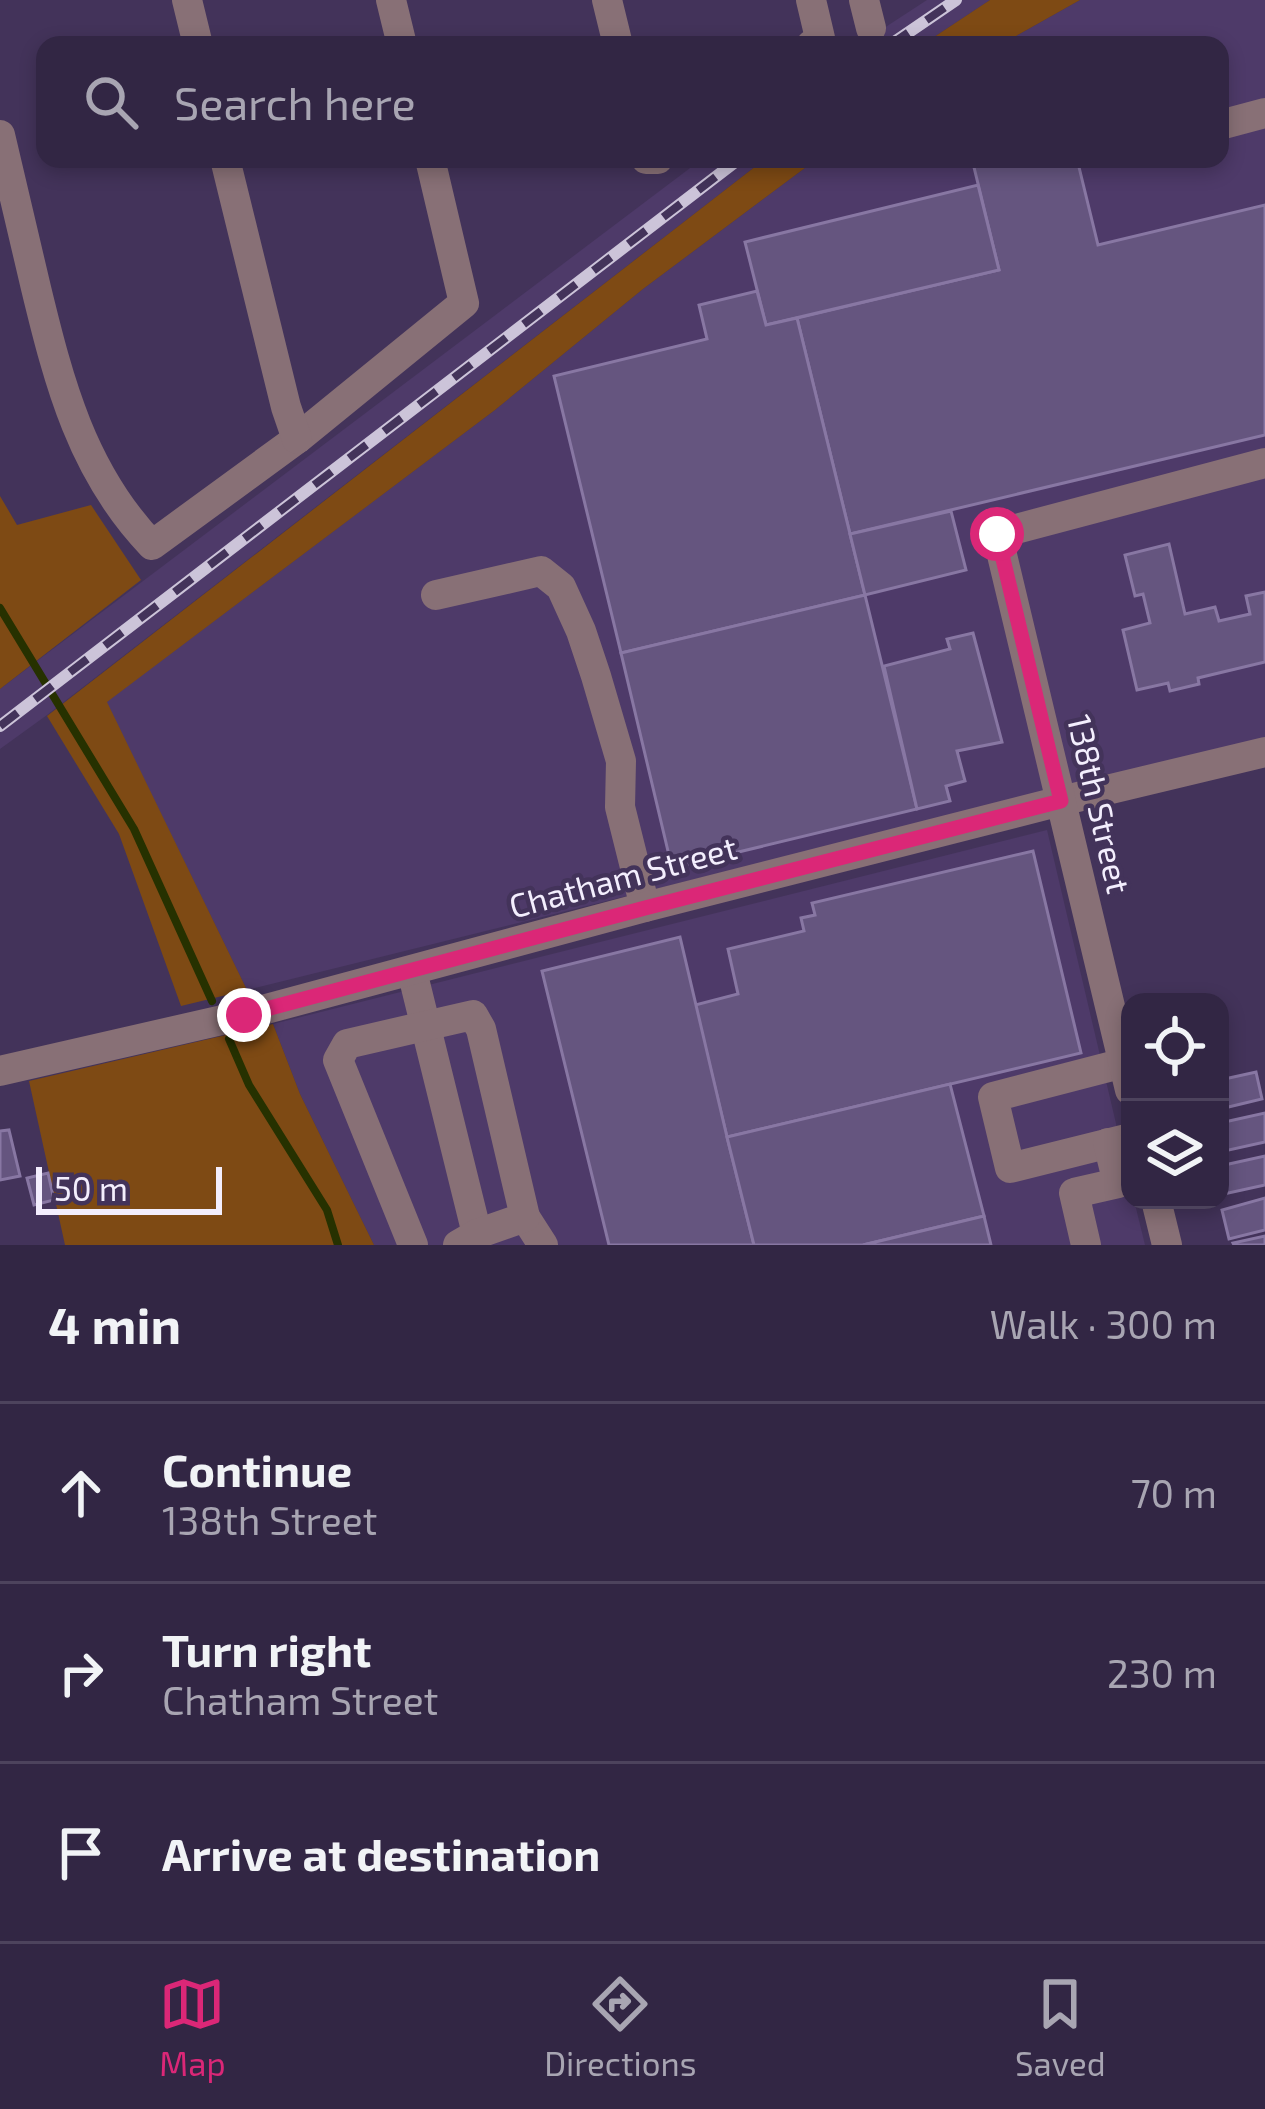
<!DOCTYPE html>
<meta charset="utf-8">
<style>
:root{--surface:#322644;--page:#3d324f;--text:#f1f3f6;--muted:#a8a5b2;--line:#4d435d;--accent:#db2777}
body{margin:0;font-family:"Exo 2",sans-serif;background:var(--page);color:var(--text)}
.controls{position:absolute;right:36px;bottom:36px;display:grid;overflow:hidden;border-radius:24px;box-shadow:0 6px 18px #0003}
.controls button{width:108px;height:108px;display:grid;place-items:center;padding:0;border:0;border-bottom:3px solid var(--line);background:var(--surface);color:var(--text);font:60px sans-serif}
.scale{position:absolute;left:36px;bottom:30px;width:186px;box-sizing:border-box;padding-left:12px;border:6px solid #f3eefd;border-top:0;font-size:33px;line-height:42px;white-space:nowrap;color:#f3eefd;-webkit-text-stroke:9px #43335a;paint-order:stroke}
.stop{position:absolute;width:36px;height:36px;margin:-27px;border:9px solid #db2777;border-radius:50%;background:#fff}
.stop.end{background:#db2777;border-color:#fff;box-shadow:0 3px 12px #0008}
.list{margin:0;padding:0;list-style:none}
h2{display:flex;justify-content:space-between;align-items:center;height:156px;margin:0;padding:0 48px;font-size:51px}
h2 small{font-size:39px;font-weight:400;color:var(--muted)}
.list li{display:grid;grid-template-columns:78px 1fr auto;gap:36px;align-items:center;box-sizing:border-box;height:180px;padding:0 48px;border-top:3px solid var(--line)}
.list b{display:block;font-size:45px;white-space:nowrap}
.list p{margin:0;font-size:39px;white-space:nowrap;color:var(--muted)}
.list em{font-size:39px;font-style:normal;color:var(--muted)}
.icon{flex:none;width:66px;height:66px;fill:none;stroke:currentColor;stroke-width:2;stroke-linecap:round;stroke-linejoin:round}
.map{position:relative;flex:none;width:1265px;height:1245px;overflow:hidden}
.search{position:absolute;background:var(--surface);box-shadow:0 6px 18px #0003;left:36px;right:36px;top:36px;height:132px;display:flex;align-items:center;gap:30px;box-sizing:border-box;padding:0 42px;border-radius:24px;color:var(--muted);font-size:45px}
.sheet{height:696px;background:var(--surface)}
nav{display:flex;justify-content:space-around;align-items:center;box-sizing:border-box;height:168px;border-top:3px solid var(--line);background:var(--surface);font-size:33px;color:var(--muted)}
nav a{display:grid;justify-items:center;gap:6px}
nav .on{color:var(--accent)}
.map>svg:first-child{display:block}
.built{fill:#4e3a69}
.green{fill:#7e4a14}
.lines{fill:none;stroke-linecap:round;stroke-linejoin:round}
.stream{stroke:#263100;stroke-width:8}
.building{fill:#65557f;stroke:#8877a3;stroke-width:3}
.minor{stroke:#887076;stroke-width:30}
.rail-casing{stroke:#ccc4d9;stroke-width:12}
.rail{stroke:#43335a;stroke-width:8;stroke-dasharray:22;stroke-linecap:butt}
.route{stroke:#db2777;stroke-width:15}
.labels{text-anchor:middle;stroke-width:9;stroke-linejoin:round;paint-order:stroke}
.street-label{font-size:33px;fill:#f3eefd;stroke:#43335a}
</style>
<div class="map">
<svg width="1265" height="1245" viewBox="0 0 1265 1245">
<rect width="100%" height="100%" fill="#43335a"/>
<g class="built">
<path d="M927 0H990L922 45H858Z"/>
<path d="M1080 0H1265V738L247 990 106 702 495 410 643 289 817 159H1220V45H1000Z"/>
<path d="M702 159H765L47 715 0 749V689Z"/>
<path d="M1047 830 1130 1183V1200H1134L1145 1245H374L300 1094 273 1024Z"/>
</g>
<g class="green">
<path d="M990 0H1080L1000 45H922Z"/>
<path d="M765 159H817L643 289 495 410 107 702 247 990 181 1006 119 834 47 716Z"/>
<path d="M0 496 17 525 91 505 141 580 0 689Z"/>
<path d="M273 1024 300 1094 374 1245H65L29 1081Z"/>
</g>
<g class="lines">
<g class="stream">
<path d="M0 608 134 829 212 1001"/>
<path d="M229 1039 249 1085 327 1210 338 1245"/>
</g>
</g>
<g class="building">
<path d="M972 159H1077L1098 245 1265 205V435L850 534 797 318 999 270Z"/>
<path d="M978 185 999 270 766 325 745 242Z"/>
<path d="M757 291 766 325 797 318 865 595 621 653 554 376 707 339 699 305Z"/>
<path d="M951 511 966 570 865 595 850 534Z"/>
<path d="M1169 544 1185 614 1215 607 1219 621 1250 614 1246 596 1265 592V662L1198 678 1199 684 1170 691 1168 683 1137 690 1123 630 1150 623 1143 594 1135 596 1125 555Z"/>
<path d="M865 595 917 809 672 868 621 653Z"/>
<path d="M973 633 1002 742 957 751 965 781 946 786 950 801 917 809 884 666 950 649 947 639Z"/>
<path d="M1033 851 1081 1053 727 1137 695 1005 738 994 728 949 804 931 801 918 815 915 812 903Z"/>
<path d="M680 937 727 1137 754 1245H609L542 971Z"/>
<path d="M1256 1072 1262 1099 1220 1109V1080Z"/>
<path d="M950 1084 984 1216 863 1245H754L727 1137Z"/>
<path d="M1265 1113V1142L1220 1152V1123Z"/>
<path d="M9 1130 20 1176 0 1180V1131Z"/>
<path d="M1265 1156V1185L1224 1194 1220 1166Z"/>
<path d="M48 1173 54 1200 34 1205 27 1178Z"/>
<path d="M1265 1198V1230L1229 1239 1222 1210Z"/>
<path d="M984 1216 991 1245H863Z"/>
<path d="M1265 1236V1245H1234L1233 1243Z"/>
</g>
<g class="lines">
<g class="minor">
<path d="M187 0 198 45"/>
<path d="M391 0 402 45"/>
<path d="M607 0 618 45"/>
<path d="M811 0 820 38 811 45"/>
<path d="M864 0 871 28"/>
<path d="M1220 125 1265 113"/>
<path d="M0 135C12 186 24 237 36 288 59 383 82 472 152 545L297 439 464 303 430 159"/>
<path d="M225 159 286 407 297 439"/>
<path d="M646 159H658"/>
<path d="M436 595 541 571 561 587 581 631 596 676 621 761 620 807 645 907"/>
<path d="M412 971 477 1234"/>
<path d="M1124 1063 993 1097 1010 1168 1130 1138"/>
<path d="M0 1071 244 1015 645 907 1061 801 1265 752"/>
<path d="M1130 1090 997 534 1265 463"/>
<path d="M1156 1200 1167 1245"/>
<path d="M525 1217 543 1245"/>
<path d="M413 1245 338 1060 347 1044 473 1015 481 1029 525 1217 477 1234 458 1245"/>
<path d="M1086 1245 1074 1193 1118 1183 1108 1143"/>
</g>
<g class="rail-casing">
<g id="rail">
<path d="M890 45 956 0"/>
<path d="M0 726 739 159"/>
</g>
</g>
<use href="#rail" class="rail"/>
</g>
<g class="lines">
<path class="route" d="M244 1015 645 908 1061 801 997 534"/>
</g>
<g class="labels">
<g class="street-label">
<text transform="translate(1099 804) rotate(77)" y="12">138th Street</text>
<text transform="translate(623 877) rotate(-15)" y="12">Chatham Street</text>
</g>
</g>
</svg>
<div class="controls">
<button><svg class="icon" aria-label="locate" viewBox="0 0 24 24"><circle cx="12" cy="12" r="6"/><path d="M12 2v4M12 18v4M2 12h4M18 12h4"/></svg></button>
<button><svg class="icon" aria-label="layers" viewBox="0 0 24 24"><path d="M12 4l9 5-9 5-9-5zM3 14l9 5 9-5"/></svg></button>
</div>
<div class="scale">50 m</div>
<div class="stop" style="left:997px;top:534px"></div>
<div class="stop end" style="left:244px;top:1015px"></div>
<div class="search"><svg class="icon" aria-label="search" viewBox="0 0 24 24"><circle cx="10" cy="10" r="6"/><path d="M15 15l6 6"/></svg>Search here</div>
</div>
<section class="sheet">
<h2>4 min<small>Walk · 300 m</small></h2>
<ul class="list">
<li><svg class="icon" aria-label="ahead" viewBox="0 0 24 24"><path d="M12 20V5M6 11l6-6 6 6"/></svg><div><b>Continue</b><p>138th Street</p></div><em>70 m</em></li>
<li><svg class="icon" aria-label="right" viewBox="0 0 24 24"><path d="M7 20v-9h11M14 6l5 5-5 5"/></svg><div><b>Turn right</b><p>Chatham Street</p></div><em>230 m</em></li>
<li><svg class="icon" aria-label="arrive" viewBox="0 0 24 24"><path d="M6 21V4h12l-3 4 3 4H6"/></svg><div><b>Arrive at destination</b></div></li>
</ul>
</section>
<nav>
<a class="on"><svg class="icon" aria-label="map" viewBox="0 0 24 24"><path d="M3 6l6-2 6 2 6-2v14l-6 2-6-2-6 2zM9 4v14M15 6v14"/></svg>Map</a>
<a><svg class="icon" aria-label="directions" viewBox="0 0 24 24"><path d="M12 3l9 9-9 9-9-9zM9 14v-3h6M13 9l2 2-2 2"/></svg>Directions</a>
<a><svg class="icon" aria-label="saved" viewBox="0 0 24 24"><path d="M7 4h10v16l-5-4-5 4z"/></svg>Saved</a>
</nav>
